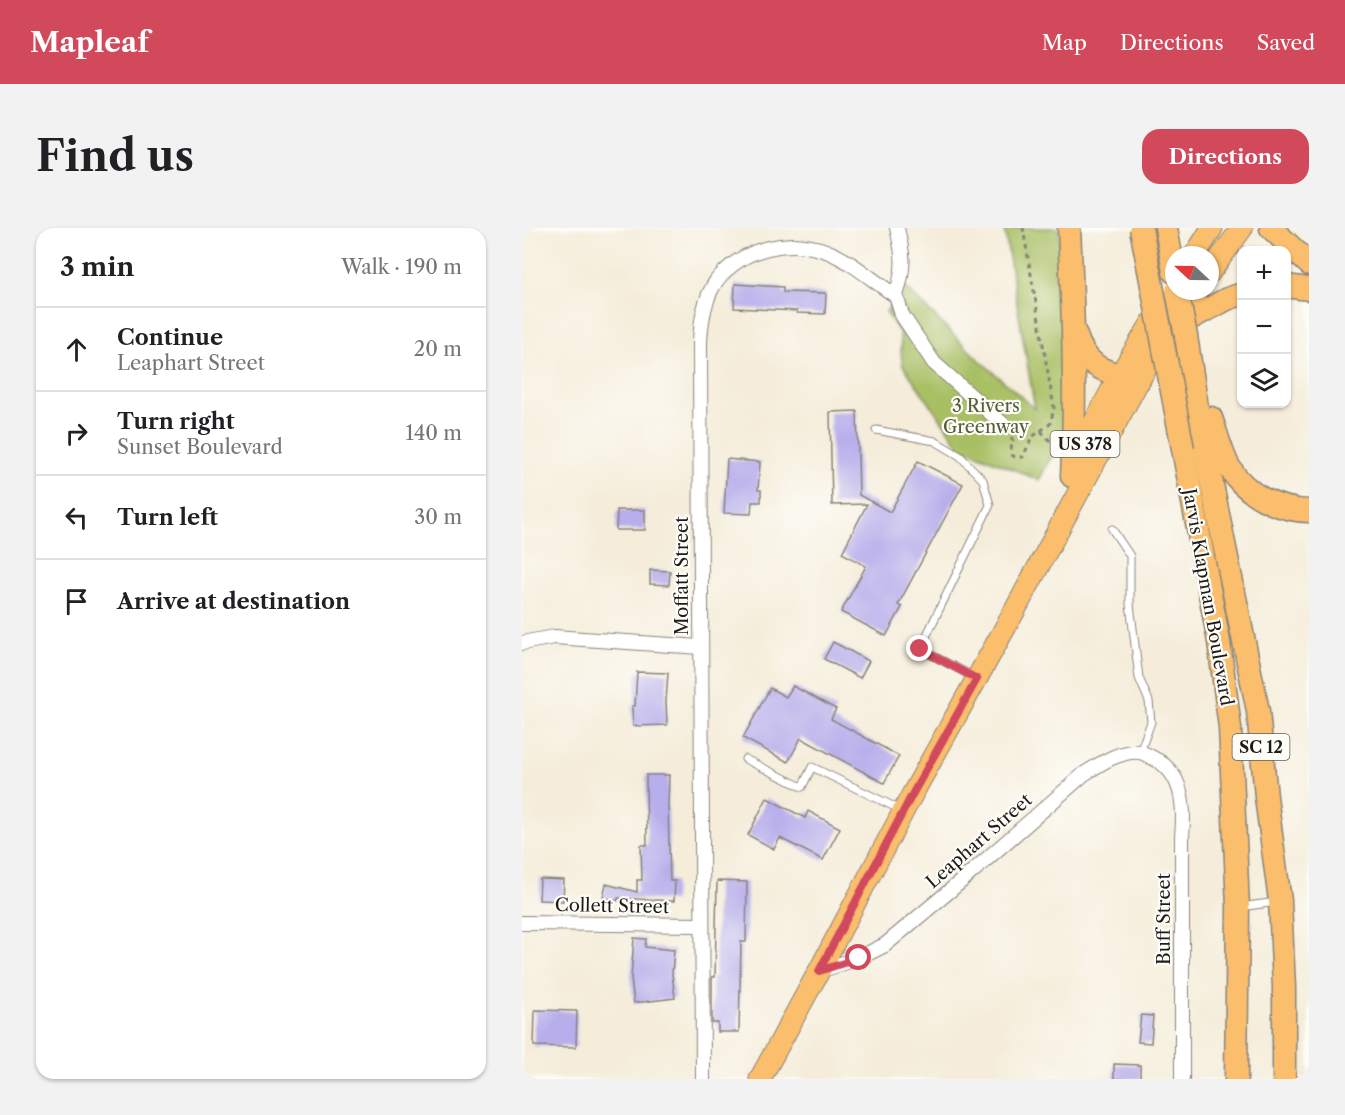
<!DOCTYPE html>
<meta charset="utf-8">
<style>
:root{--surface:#fff;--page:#f2f2f2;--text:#202124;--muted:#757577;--line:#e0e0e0;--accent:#d1495b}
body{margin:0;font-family:"Libre Caslon Text",serif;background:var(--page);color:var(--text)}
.controls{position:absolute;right:18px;top:18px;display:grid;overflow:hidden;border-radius:12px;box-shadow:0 2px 4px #0004}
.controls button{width:54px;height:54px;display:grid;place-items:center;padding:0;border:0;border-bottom:2px solid var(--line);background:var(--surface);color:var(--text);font:30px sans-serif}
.compass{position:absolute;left:643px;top:18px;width:54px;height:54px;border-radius:50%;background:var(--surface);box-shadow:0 2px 4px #0004;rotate:292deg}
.stop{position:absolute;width:18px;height:18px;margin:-14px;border:4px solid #d1495b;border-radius:50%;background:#fff}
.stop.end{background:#d1495b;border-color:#fff;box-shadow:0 2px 6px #0008}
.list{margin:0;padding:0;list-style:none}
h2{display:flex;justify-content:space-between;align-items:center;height:78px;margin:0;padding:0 24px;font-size:26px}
h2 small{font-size:20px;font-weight:400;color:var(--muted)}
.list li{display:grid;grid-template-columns:39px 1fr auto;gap:18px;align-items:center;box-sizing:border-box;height:84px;padding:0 24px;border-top:2px solid var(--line)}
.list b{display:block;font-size:22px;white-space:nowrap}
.list p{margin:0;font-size:20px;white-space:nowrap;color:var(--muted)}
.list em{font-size:20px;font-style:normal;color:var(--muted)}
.icon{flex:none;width:33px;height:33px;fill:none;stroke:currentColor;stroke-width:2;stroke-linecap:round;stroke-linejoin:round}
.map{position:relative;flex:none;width:787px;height:851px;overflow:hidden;border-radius:18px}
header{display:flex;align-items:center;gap:36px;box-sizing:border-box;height:84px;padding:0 30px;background:var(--accent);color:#fff}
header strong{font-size:28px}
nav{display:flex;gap:33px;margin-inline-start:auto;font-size:21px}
.intro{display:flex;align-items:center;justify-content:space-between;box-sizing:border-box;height:144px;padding:0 36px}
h1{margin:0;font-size:42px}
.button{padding:15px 27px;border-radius:18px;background:var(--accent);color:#fff;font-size:21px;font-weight:700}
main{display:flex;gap:36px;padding:0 36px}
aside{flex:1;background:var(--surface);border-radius:18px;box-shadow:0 2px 4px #0004}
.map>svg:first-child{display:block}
.green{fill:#a8bf64;stroke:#626e40;stroke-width:1.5}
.building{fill:#b7aeeb}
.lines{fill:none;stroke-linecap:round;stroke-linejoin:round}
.service-casing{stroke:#88847b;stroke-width:9}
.minor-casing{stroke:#88847b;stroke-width:16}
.primary-casing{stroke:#88847b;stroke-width:23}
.trunk-casing{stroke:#88847b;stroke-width:25}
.path{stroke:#88847b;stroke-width:3;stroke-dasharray:4.5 4.5;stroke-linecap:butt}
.service{stroke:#fff;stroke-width:7}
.minor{stroke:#fff;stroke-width:14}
.primary{stroke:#fabe6d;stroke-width:21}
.trunk{stroke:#fabe6d;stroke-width:22}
.trunk-bridge-casing{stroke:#88847b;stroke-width:25;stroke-linecap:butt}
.trunk-bridge{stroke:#fabe6d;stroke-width:22}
.route{stroke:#d1495b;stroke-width:8}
.labels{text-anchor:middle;stroke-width:4.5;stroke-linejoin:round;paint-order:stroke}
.shield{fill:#fdfcf7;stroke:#605f5e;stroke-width:1.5}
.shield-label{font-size:16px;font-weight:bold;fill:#1c1c1c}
.park-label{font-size:18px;fill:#545d39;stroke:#fdfcf7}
.street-label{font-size:18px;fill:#1c1c1c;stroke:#fdfcf7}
</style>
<header>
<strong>Mapleaf</strong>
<nav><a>Map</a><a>Directions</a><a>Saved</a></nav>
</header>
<div class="intro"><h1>Find us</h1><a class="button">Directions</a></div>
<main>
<aside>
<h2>3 min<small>Walk · 190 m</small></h2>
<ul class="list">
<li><svg class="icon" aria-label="ahead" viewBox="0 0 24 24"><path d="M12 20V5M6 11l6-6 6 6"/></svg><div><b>Continue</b><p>Leaphart Street</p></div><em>20 m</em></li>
<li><svg class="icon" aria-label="right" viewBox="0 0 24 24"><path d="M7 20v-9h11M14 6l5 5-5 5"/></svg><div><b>Turn right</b><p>Sunset Boulevard</p></div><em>140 m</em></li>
<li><svg class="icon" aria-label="left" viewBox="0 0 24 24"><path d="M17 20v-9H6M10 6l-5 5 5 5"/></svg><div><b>Turn left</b></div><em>30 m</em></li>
<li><svg class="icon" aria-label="arrive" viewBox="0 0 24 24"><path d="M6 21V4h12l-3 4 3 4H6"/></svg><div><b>Arrive at destination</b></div></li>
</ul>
</aside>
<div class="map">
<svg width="787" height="851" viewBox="0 0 787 851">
<rect width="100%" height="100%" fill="#fdfcf7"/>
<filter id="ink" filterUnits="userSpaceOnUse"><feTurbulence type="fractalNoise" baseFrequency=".0167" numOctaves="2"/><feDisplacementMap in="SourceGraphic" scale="12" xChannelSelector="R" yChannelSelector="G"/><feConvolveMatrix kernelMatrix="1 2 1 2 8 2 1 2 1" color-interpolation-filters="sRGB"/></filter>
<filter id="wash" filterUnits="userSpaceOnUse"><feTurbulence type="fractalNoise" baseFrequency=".008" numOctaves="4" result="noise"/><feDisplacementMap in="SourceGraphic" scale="24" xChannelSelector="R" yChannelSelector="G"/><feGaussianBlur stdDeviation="1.35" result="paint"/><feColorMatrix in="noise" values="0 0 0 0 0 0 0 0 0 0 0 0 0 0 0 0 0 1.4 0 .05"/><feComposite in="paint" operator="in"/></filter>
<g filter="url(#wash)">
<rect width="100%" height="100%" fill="#f5edda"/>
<path class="green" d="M482 0H537L546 198 517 252 438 219 380 136 378 105 364 84 381 57 453 128 513 181Z"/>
<g id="blocks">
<g class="building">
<path d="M213 56 261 59V64L304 65 303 86 275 85V83L212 80Z"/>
<path d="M335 183 337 267 368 284 396 233 441 256 376 377 380 379 364 408 319 384 344 338 320 325 345 276 310 277 308 184Z"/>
<path d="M205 231 238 234 236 262H239V274H230L229 286 202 285Z"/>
<path d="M95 282H123V302H94Z"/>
<path d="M128 342 148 343 147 357 128 356Z"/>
<path d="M311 414 347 433 338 450 302 431Z"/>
<path d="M115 444 146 445 144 473 145 497 111 498 110 478H113Z"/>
<path d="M271 458 314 481 309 491 377 528 362 555 279 510 266 534 221 510 248 460 264 469Z"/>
<path d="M124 547H147L146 577 148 653H153L152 673 96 670 95 673 81 669 84 656 115 664V652H120L119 617H125Z"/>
<path d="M245 570 283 590 286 583 318 600 301 632 258 610 252 621 226 607Z"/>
<path d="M18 651 42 652 41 673 17 672Z"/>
<path d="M195 653 225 654 224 714H219L217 804H196V795H190V749H193Z"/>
<path d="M112 710 124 711 123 719 152 722 150 746 153 770 112 775 109 750Z"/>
<path d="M13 782 55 783 54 819 12 818Z"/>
<path d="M619 787 631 788 629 815 616 814Z"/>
<path d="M592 836 618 837V851H592Z"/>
</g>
</g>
</g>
<g filter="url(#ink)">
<use href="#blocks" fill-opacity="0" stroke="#88847b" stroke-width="1.5"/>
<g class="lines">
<g class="service-casing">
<g id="service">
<path d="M354 202 413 213 438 228 461 252 468 277 398 421 452 449"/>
<path d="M590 301 608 328V376L617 450 627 473 629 494 618 524"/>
<path d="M223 531 280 559 290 539 379 582"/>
<path d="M718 679 755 674"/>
</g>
</g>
<g class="minor-casing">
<g id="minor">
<path d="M374 68 380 87 412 135 482 197"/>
<path d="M374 68C383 38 382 30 375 0"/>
<path d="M0 415 32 409 178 419"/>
<path d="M0 695 180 697"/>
<path d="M297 743 337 730 363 717 443 650 562 546C576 537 600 521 618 524 622 525 627 528 631 530 661 544 663 578 660 608V851"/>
<path d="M181 851 178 114C179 93 182 70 195 52 221 20 266 9 304 23 330 33 351 53 374 68"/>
</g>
</g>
<g class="primary-casing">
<g id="primary">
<path d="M673 27 690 0"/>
<path d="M688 44 720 0"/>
<path d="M552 243 569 201 597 148 642 75"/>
<path d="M238 851 297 743 391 565 493 382 617 152 635 122 675 63"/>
</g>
</g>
<g class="trunk-casing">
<g id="trunk">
<path d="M547 0C551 83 554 165 550 248"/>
<path d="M644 0 652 44"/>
<path d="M749 0 787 36"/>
<path d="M764 58 787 61"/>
<path d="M650 100 705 71 720 66"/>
<path d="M553 105C564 141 583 144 617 152"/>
<path d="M664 108 677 192 736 483 744 569 758 673 762 760V851"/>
<path d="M689 190C695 206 699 224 707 239 724 267 755 282 787 283"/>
<path d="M661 221 697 414 708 500 716 679 714 851"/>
</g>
</g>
<g class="path">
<path d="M519 203 529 214H533"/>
<path d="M489 209 491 213 489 220 490 227 493 229H501L510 209 528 196 532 180 501 0"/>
</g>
<use href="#service" class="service"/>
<use href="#minor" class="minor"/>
<use href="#primary" class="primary"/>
<use href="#trunk" class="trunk"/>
<g class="trunk-bridge-casing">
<g id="trunk-bridge">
<path d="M619 0 661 221"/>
<path d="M655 63 664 108"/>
</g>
</g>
<use href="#trunk-bridge" class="trunk-bridge"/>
</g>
</g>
<g class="lines" filter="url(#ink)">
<path class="route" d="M337 730 297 743 391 565 455 451 398 421"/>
</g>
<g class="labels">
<g class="shield">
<rect x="528.5" y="203" width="69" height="26" rx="4.5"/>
<rect x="710.5" y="506" width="57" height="26" rx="4.5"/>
</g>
<g class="shield-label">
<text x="563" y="222">US 378</text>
<text x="739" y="525">SC 12</text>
</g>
<g class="park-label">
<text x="464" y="184">3 Rivers<tspan x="464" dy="21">Greenway</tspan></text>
</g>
<g class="street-label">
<text transform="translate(160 348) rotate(-90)" y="6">Moffatt Street</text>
<text transform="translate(686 369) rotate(80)" y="6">Jarvis Klapman Boulevard</text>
<text transform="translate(457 613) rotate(-41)" y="6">Leaphart Street</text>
<text transform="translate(90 678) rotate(1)" y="6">Collett Street</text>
<text transform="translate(642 691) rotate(-90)" y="6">Buff Street</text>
</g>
</g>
</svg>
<div class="controls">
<button>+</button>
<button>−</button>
<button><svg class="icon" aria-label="layers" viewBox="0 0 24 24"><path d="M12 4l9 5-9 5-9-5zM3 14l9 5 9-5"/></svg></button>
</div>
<svg class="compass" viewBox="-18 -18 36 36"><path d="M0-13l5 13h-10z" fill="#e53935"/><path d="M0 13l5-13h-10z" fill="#757577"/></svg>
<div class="stop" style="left:337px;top:730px"></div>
<div class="stop end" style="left:398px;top:421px"></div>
</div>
</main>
